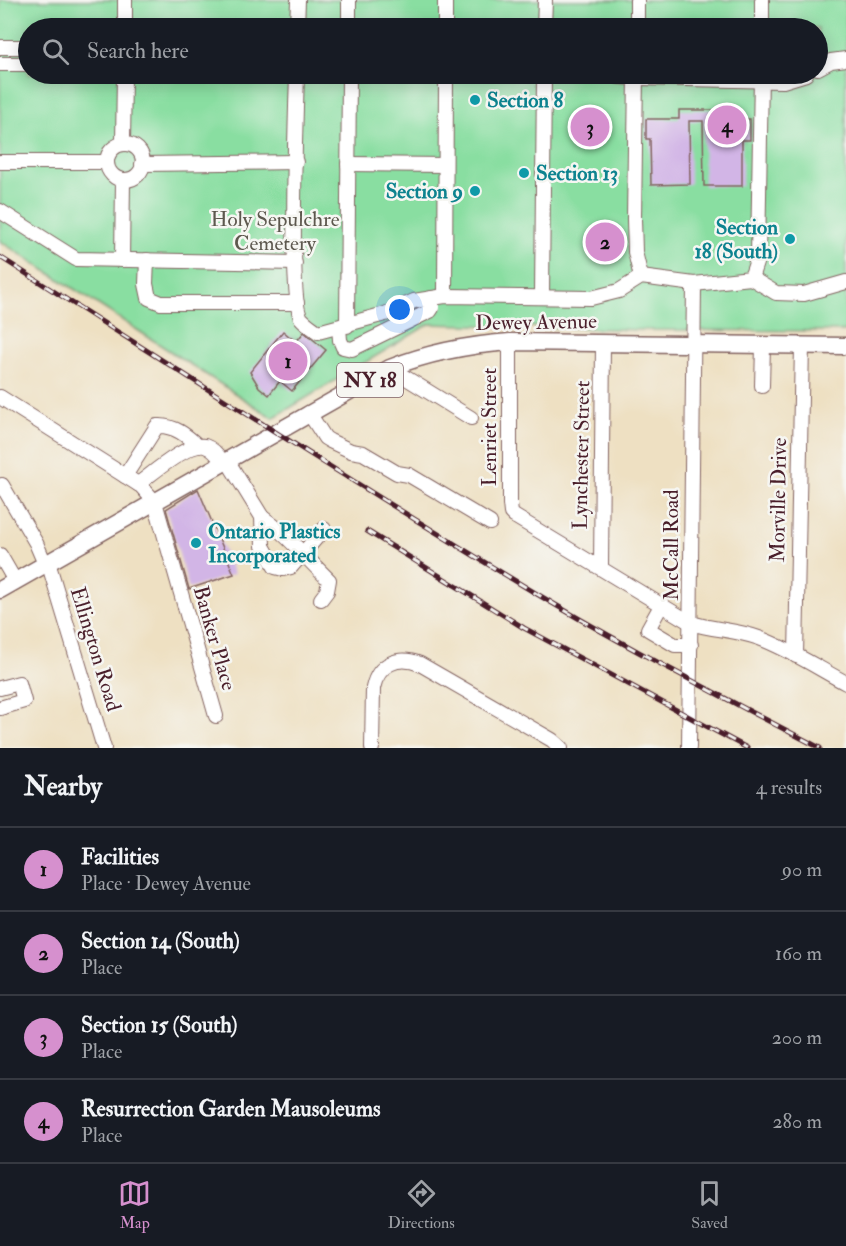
<!DOCTYPE html>
<meta charset="utf-8">
<style>
:root{--surface:#171b24;--page:#242831;--text:#f1f3f6;--muted:#9ea1a6;--line:#363941;--accent:#d690ce}
body{margin:0;font-family:"IM FELL Double Pica",serif;background:var(--page);color:var(--text)}
.you{position:absolute;left:400px;top:310px;width:21px;height:21px;margin:-15px;border:4px solid #fff;border-radius:50%;background:#1a73e8;box-shadow:0 0 0 9px #1a73e833}
.badge{display:grid;place-items:center;width:39px;height:39px;border-radius:50%;background:var(--accent);color:#111;font-size:20px;font-weight:700}
.pin{position:absolute;translate:-50% -50%;border:3px solid #fff;box-shadow:0 2px 6px #0006}
.list{margin:0;padding:0;list-style:none}
h2{display:flex;justify-content:space-between;align-items:center;height:78px;margin:0;padding:0 24px;font-size:26px}
h2 small{font-size:20px;font-weight:400;color:var(--muted)}
.list li{display:grid;grid-template-columns:39px 1fr auto;gap:18px;align-items:center;box-sizing:border-box;height:84px;padding:0 24px;border-top:2px solid var(--line)}
.list b{display:block;font-size:22px;white-space:nowrap}
.list p{margin:0;font-size:20px;white-space:nowrap;color:var(--muted)}
.list em{font-size:20px;font-style:normal;color:var(--muted)}
.icon{flex:none;width:33px;height:33px;fill:none;stroke:currentColor;stroke-width:2;stroke-linecap:round;stroke-linejoin:round}
.map{position:relative;flex:none;width:846px;height:748px;overflow:hidden}
.search{position:absolute;background:var(--surface);box-shadow:0 3px 15px #0003;left:18px;right:18px;top:18px;height:66px;display:flex;align-items:center;gap:15px;box-sizing:border-box;padding:0 21px;border-radius:33px;color:var(--muted);font-size:22px}
.sheet{height:414px;background:var(--surface)}
nav{display:flex;justify-content:space-around;align-items:center;box-sizing:border-box;height:84px;border-top:2px solid var(--line);background:var(--surface);font-size:16px;color:var(--muted)}
nav a{display:grid;justify-items:center;gap:3px}
nav .on{color:var(--accent)}
.map>svg:first-child{display:block}
.green{fill:#89dea1;stroke:#6a7e66;stroke-width:1.5;fill-rule:evenodd}
.building{fill:#d2b5e6}
.lines{fill:none;stroke-linecap:round;stroke-linejoin:round}
.minor-casing{stroke:#836360;stroke-width:16}
.major-casing{stroke:#836360;stroke-width:19}
.minor{stroke:#fff;stroke-width:14}
.major{stroke:#fff;stroke-width:16}
.rail-casing{stroke:#4a1f2b;stroke-width:5}
.rail{stroke:#f6f6f2;stroke-width:3;stroke-dasharray:9;stroke-linecap:butt}
.culture-dot{fill:#0f9aa8;stroke:#f6f6f2;stroke-width:2}
.labels{text-anchor:middle;stroke-width:5;stroke-linejoin:round;paint-order:stroke}
.shield{fill:#f6f6f2;stroke:#7e6067;stroke-width:1.5}
.shield-label{font-size:20px;font-weight:bold;fill:#4a1f2b}
.culture-label{font-size:21px;font-weight:bold;fill:#0d838f;stroke:#f6f6f2;text-anchor:start}
.park-label{font-size:21px;fill:#5d584e;stroke:#f6f6f2}
.street-label{font-size:21px;fill:#4a1f2b;stroke:#f6f6f2}
</style>
<div class="map">
<svg width="846" height="748" viewBox="0 0 846 748">
<rect width="100%" height="100%" fill="#f6f6f2"/>
<filter id="ink" filterUnits="userSpaceOnUse"><feTurbulence type="fractalNoise" baseFrequency=".0167" numOctaves="2"/><feDisplacementMap in="SourceGraphic" scale="12" xChannelSelector="R" yChannelSelector="G"/><feConvolveMatrix kernelMatrix="1 2 1 2 8 2 1 2 1" color-interpolation-filters="sRGB"/></filter>
<filter id="wash" filterUnits="userSpaceOnUse"><feTurbulence type="fractalNoise" baseFrequency=".008" numOctaves="4" result="noise"/><feDisplacementMap in="SourceGraphic" scale="24" xChannelSelector="R" yChannelSelector="G"/><feGaussianBlur stdDeviation="1.35" result="paint"/><feColorMatrix in="noise" values="0 0 0 0 0 0 0 0 0 0 0 0 0 0 0 0 0 1.4 0 .05"/><feComposite in="paint" operator="in"/></filter>
<g filter="url(#wash)">
<rect width="100%" height="100%" fill="#eee0c2"/>
<path class="green" d="M0 0H846V331L644 330 429 324 273 418 0 241ZM28 28H818V74H28Z"/>
<g id="blocks">
<g class="building">
<path d="M679 110H718V119H750V140H742V186H704L703 121H689L690 184 651 185 650 139H646V119H679Z"/>
<path d="M283 331 296 342 304 332 326 350 292 391 280 381 269 395 259 387 250 372Z"/>
<path d="M198 489 234 574 189 589 166 509Z"/>
</g>
</g>
</g>
<g filter="url(#ink)">
<use href="#blocks" fill-opacity="0" stroke="#836360" stroke-width="1.5"/>
<g class="lines">
<g class="minor-casing">
<g id="minor">
<path d="M125 28V0"/>
<path d="M297 28 298 0"/>
<path d="M349 28V0"/>
<path d="M445 28V0"/>
<path d="M544 28 545 0"/>
<path d="M637 28V0"/>
<path d="M762 28V0"/>
<path d="M0 47H28"/>
<path d="M0 64H28"/>
<path d="M818 68 831 61 846 59"/>
<path d="M297 74C296 107 289 301 301 318 305 323 313 328 318 332L385 314 414 301 445 296 591 298 619 291 641 277 694 284 689 748"/>
<path d="M611 74 619 77 636 78 783 81 806 74"/>
<path d="M636 74 634 219 635 252 641 277"/>
<circle cx="125" cy="162" r="18"/>
<path d="M123 144 124 74"/>
<path d="M0 162H106"/>
<path d="M142 164 296 162"/>
<path d="M348 164 445 165"/>
<path d="M0 211 76 259 295 263"/>
<path d="M122 260 123 180"/>
<path d="M147 260 146 284 149 298 161 303H297"/>
<path d="M751 278 776 293 804 294 846 282"/>
<path d="M694 284 751 278 758 257 761 74"/>
<path d="M445 296 446 74"/>
<path d="M542 297 544 74"/>
<path d="M347 326 349 74"/>
<path d="M339 327 340 340 343 347 352 349 430 311 432 308V298"/>
<path d="M510 342V504L511 513 514 516 691 623C714 630 737 630 759 638 789 649 818 668 846 683"/>
<path d="M390 368 471 418"/>
<path d="M762 386 763 345"/>
<path d="M0 397 141 486 155 502 216 716"/>
<path d="M309 413 325 438 330 441 351 451 363 453 397 473 409 475 490 523"/>
<path d="M227 460 262 517 263 546 275 567 283 569 291 567 324 529"/>
<path d="M125 476 157 426C174 425 186 435 198 446"/>
<path d="M138 484C152 474 188 442 205 446 214 449 219 456 223 463"/>
<path d="M2 485 36 543 45 564"/>
<path d="M262 517C287 534 307 559 329 580L327 591 321 599"/>
<path d="M0 555 15 581"/>
<path d="M48 562 104 748"/>
<path d="M601 567 603 343"/>
<path d="M662 604 648 629 675 645H691"/>
<path d="M796 656 802 345"/>
<path d="M0 688 19 683 24 701 0 708"/>
<path d="M372 748 373 688C378 664 398 655 420 664L552 740 561 748"/>
</g>
</g>
<g class="major-casing">
<path id="major" d="M0 590 390 368C430 352 468 345 510 342L846 346"/>
</g>
<use href="#minor" class="minor"/>
<use href="#major" class="major"/>
<g class="rail-casing">
<g id="rail">
<path d="M0 257C178 370 356 485 537 594 629 649 725 698 820 748"/>
<path d="M367 531 524 628 747 748"/>
</g>
</g>
<use href="#rail" class="rail"/>
</g>
</g>
<g class="culture-dot">
<circle cx="475" cy="100" r="6"/>
<circle cx="524" cy="173" r="6"/>
<circle cx="475" cy="191" r="6"/>
<circle cx="790" cy="239" r="6"/>
<circle cx="196" cy="543" r="6"/>
</g>
<g class="labels">
<rect class="shield" x="337" y="363" width="66" height="34" rx="4.5"/>
<g class="shield-label">
<text x="370" y="387">NY 18</text>
</g>
<g class="culture-label">
<text x="487" y="107">Section 8</text>
<text x="536" y="180">Section 13</text>
<text x="463" y="198" text-anchor="end">Section 9</text>
<text x="778" y="234" text-anchor="end">Section<tspan x="778" dy="24">18 (South)</tspan></text>
<text x="208" y="538">Ontario Plastics<tspan x="208" dy="24">Incorporated</tspan></text>
</g>
<g class="park-label">
<text x="275" y="226">Holy Sepulchre<tspan x="275" dy="24">Cemetery</tspan></text>
</g>
<g class="street-label">
<text transform="translate(536 322) rotate(-1)" y="7">Dewey Avenue</text>
<text transform="translate(489 427) rotate(-90)" y="7">Lenriet Street</text>
<text transform="translate(581 455) rotate(-89)" y="7">Lynchester Street</text>
<text transform="translate(778 500) rotate(-89)" y="7">Morville Drive</text>
<text transform="translate(671 545) rotate(-90)" y="7">McCall Road</text>
<text transform="translate(215 638) rotate(74)" y="7">Banker Place</text>
<text transform="translate(96 649) rotate(73)" y="7">Ellington Road</text>
</g>
</g>
</svg>
<div class="you"></div>
<div class="pin badge" style="left:288px;top:361px">1</div>
<div class="pin badge" style="left:605px;top:242px">2</div>
<div class="pin badge" style="left:590px;top:127px">3</div>
<div class="pin badge" style="left:727px;top:125px">4</div>
<div class="search"><svg class="icon" aria-label="search" viewBox="0 0 24 24"><circle cx="10" cy="10" r="6"/><path d="M15 15l6 6"/></svg>Search here</div>
</div>
<section class="sheet">
<h2>Nearby<small>4 results</small></h2>
<ul class="list">
<li><span class="badge">1</span><div><b>Facilities</b><p>Place · Dewey Avenue</p></div><em>90 m</em></li>
<li><span class="badge">2</span><div><b>Section 14 (South)</b><p>Place</p></div><em>160 m</em></li>
<li><span class="badge">3</span><div><b>Section 15 (South)</b><p>Place</p></div><em>200 m</em></li>
<li><span class="badge">4</span><div><b>Resurrection Garden Mausoleums</b><p>Place</p></div><em>280 m</em></li>
</ul>
</section>
<nav>
<a class="on"><svg class="icon" aria-label="map" viewBox="0 0 24 24"><path d="M3 6l6-2 6 2 6-2v14l-6 2-6-2-6 2zM9 4v14M15 6v14"/></svg>Map</a>
<a><svg class="icon" aria-label="directions" viewBox="0 0 24 24"><path d="M12 3l9 9-9 9-9-9zM9 14v-3h6M13 9l2 2-2 2"/></svg>Directions</a>
<a><svg class="icon" aria-label="saved" viewBox="0 0 24 24"><path d="M7 4h10v16l-5-4-5 4z"/></svg>Saved</a>
</nav>
